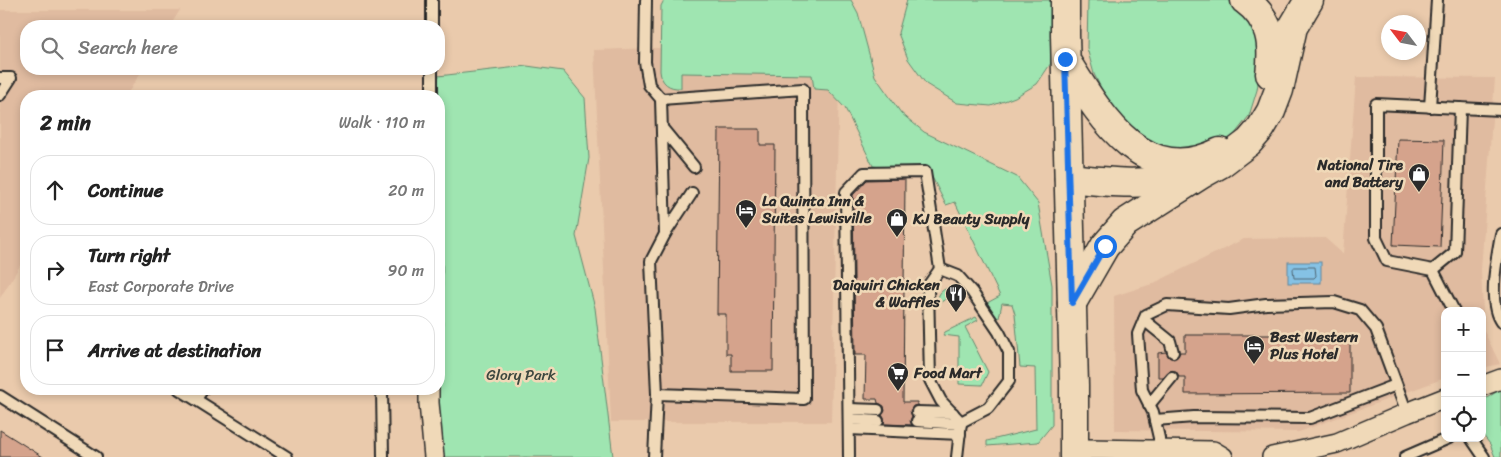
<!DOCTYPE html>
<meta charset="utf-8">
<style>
:root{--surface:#fff;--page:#f2f2f2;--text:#222;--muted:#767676;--line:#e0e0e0}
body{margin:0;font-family:Sriracha,sans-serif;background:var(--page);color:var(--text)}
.controls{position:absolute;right:15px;bottom:15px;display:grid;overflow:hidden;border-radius:10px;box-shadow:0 2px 8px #0003}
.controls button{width:45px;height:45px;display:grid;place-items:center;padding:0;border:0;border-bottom:1px solid var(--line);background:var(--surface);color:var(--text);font:25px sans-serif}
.compass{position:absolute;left:1381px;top:15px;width:45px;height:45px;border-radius:50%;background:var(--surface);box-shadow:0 2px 8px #0003;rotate:302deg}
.stop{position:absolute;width:15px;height:15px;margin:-11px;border:4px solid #1a73e8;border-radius:50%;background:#fff}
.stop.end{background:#1a73e8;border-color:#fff;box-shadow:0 1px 5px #0008}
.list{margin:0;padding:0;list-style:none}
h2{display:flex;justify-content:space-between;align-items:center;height:65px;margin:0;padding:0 20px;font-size:21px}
h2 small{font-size:16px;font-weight:400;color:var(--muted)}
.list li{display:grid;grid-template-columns:32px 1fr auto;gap:15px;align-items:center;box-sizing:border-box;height:70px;margin:0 10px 10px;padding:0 10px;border:1px solid var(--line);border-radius:20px}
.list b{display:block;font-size:19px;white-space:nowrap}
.list p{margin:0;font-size:16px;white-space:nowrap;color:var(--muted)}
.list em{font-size:16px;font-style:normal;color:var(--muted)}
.icon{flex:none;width:28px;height:28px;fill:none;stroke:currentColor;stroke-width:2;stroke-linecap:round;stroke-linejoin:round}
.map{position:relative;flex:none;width:1501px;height:457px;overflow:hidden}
.search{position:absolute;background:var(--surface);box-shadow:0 2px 8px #0003;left:20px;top:20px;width:425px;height:55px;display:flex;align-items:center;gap:12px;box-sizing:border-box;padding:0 18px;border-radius:20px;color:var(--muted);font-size:19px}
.panel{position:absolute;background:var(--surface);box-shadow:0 2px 8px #0003;left:20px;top:90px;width:425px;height:305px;border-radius:20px}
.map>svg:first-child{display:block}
.built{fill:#e0bba0}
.green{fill:#9fe5b1;stroke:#65886e}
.water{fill:#85c2e5;stroke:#61869b}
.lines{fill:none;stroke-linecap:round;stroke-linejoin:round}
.shore{stroke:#4f6775;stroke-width:1}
.building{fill:#d5a38c;stroke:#2b2b2b}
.lane-casing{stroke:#2b2b2b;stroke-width:14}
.street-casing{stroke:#2b2b2b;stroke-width:22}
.secondary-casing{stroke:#2b2b2b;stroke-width:31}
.lane{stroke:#f0d9b8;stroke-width:10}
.street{stroke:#f0d9b8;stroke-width:19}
.secondary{stroke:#f0d9b8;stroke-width:28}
.route{stroke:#1a73e8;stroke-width:6}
.labels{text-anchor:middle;stroke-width:5;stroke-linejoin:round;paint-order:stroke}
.poi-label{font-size:15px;font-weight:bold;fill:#2b2b2b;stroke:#f0d9b8;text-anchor:start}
.park-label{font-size:15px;fill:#3c473f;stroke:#f0d9b8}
</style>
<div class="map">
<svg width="1501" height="457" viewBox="0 0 1501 457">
<rect width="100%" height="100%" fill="#eacaac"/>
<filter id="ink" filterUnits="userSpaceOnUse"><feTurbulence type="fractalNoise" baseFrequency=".02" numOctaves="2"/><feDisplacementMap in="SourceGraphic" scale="10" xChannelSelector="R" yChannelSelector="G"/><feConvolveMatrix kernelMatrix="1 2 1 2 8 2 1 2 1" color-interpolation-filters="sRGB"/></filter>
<g filter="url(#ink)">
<g class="built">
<path d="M0 10H180L170 26H26V69H143L126 96H26V256L0 298Z"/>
<path d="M840 42 831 422H611L594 50Z"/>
<path d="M1356 77 1495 78 1481 270 1484 331 1500 364 1482 368V311H1445V378L1299 432 1115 430 1114 296 1152 284 1244 239 1325 238 1343 254Z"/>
</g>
<g class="green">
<path d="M664 0H851L858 13 875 76 901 113 924 132 1017 177 1038 203 1052 285V425L1038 442 987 446V441L1036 429 1035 368 1020 367 1015 314 1012 304 1002 303 999 318H994L987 303 1000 296 955 202 946 205 930 173 873 166 845 108 828 90 814 89 812 75 681 73V88C669 89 661 83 660 71L661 6Z"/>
<path d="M907 0H1057L1055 57 1037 84 1015 97 991 106 957 103 926 84 908 59 898 33Z"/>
<path d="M1088 0H1234L1254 21 1261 64 1257 90 1249 116 1234 135 1218 149 1189 156 1136 137 1112 110 1094 74 1087 48Z"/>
<path d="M527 66 563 71 585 98 589 158 576 236 595 308 613 457H444L437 412 443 342 442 180 438 76Z"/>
<path d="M953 287 961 291 937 304C938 292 942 289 953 287Z"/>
<path d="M976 317 978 320 965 327 988 372 982 385 959 384V337L943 335 945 332Z"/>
<path d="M1501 389V457H1495L1490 444 1482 434V401Z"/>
</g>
<rect class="water" x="1288" y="262" width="33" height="21"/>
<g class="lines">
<path class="shore" d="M1295 267H1315L1316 276 1314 278H1294L1293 269Z"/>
</g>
<g class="building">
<path d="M719 129H760V145H775L773 371H731V354H726V314H717Z"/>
<path d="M1398 139 1444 140 1440 247 1393 245Z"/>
<path d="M905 179 903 402H917V405L913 406 910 411 912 416 910 421 912 425 884 424V418L882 415 885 411 884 406 878 403 877 399H865L866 355H855L853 195 867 180Z"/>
<path d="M1185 335H1350V393L1185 394V377H1179L1176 371 1170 370 1163 377H1158V353L1166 352 1169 357 1174 359 1178 356 1180 352H1185Z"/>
<path d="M0 430 43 457H0Z"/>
</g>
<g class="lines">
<g class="lane-casing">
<g id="lane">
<path d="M432 0V26"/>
<path d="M646 0 645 62 649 85 661 99 803 89 804 399 657 394 654 457"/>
<path d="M432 69V96"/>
<path d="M0 78H11L0 95"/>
<path d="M1430 107 1437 0"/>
<path d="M662 128 694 167"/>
<path d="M665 234 692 193"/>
<path d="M1501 234C1497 257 1487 303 1501 322"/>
<path d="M1433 270 1455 252 1460 108"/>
<path d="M1454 311 1433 270 1387 261 1376 238V104L1501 110"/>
<path d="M1144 320 1170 341 1173 352"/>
<path d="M179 389 287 457"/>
<path d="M382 389 383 457"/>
<path d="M657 394 651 261 665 234 661 99"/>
<path d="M0 396 96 457"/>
<path d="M196 399 203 389"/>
<path d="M1149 405 1172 377"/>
<path d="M849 409 878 410"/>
<path d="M917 412 953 413"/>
<path d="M849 419 878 421"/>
<path d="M1155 420 1194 417 1310 418 1396 385"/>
<path d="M917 421 961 424"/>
<path d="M849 429 960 434"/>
<path d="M1471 438 1484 457"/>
<path d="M1159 450V438L1153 412 1142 390 1138 334 1146 315 1167 305 1229 309 1266 304 1334 302 1360 310 1376 329 1407 413"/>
<path d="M849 457 846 192 864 173 925 172 940 269"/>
<path d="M957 457 961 422 941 401 930 380 928 286 940 269 958 276 972 292 999 332 1009 352V381L988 408 961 422"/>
<path d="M1405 457 1449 438"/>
</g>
</g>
<g class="street-casing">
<g id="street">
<path d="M1482 386 1501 379"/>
<path d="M429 389V403L434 457"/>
<path d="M1077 457 1087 449 1213 451 1223 457"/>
<path d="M1272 457 1337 443 1407 413 1445 398"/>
</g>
</g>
<g class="secondary-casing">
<g id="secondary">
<path d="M1065 0V35L1074 385V457"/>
<path d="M1245 0C1271 19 1274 44 1270 74"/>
<path d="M1066 61C1101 117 1143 190 1220 152"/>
<path d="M1069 178C1114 183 1146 186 1191 176"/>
<path d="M1072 303 1105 246 1125 223 1202 174 1220 164 1249 142 1261 128 1271 111 1279 90 1293 27 1309 0"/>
</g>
</g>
<use href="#lane" class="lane"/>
<use href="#street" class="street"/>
<use href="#secondary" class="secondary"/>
</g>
</g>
<g class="lines" filter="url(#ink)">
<path class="route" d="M1065 59 1072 303 1105 246"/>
</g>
<defs>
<g id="shop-pin" transform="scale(1.125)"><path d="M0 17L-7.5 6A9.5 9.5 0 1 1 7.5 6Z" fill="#2b2b2b" stroke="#f0d9b8"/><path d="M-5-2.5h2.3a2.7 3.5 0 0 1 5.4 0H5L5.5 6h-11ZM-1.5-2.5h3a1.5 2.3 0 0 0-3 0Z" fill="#fff"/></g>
<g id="hotel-pin" transform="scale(1.125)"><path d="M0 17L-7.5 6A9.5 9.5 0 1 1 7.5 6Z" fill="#2b2b2b" stroke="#f0d9b8"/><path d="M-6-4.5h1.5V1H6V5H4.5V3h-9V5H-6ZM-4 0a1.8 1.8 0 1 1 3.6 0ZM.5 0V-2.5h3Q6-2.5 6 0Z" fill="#fff"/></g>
<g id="restaurant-pin" transform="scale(1.125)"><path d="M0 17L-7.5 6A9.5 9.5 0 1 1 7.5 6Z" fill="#2b2b2b" stroke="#f0d9b8"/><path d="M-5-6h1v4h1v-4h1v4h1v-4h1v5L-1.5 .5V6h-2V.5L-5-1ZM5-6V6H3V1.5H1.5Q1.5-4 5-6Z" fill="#fff"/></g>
<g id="supermarket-pin" transform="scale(1.125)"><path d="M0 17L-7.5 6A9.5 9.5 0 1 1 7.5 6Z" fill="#2b2b2b" stroke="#f0d9b8"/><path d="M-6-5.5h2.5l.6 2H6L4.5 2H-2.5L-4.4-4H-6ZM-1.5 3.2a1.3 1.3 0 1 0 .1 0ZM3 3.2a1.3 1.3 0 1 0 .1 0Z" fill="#fff"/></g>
</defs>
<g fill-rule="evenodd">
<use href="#shop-pin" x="1419" y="174"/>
<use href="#hotel-pin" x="746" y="210"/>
<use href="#shop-pin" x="897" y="219"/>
<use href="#restaurant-pin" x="956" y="294"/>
<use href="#hotel-pin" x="1254" y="346"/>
<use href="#supermarket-pin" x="898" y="373"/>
</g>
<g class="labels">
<g class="poi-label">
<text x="1403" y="170" text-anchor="end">National Tire<tspan x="1403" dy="17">and Battery</tspan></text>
<text x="762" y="206">La Quinta Inn &amp;<tspan x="762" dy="17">Suites Lewisville</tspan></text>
<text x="913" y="224">KJ Beauty Supply</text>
<text x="940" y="290" text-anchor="end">Daiquiri Chicken<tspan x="940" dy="17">&amp; Waffles</tspan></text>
<text x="1270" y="342">Best Western<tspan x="1270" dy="17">Plus Hotel</tspan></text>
<text x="914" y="378">Food Mart</text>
</g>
<g class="park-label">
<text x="521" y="380">Glory Park</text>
</g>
</g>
</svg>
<div class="controls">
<button>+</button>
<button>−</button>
<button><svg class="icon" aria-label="locate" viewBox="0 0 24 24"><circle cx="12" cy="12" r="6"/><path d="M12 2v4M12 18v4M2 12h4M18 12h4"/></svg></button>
</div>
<svg class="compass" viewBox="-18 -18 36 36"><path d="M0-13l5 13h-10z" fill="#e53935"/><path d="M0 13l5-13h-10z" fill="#767676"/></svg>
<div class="stop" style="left:1105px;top:246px"></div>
<div class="stop end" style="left:1065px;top:59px"></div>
<div class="search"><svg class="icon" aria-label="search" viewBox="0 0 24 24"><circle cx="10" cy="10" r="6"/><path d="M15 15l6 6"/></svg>Search here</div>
<section class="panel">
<h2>2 min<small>Walk · 110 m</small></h2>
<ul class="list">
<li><svg class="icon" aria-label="ahead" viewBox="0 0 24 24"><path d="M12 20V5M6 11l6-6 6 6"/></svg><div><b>Continue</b></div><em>20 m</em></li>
<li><svg class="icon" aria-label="right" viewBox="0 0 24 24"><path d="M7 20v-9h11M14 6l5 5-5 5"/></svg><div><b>Turn right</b><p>East Corporate Drive</p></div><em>90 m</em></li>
<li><svg class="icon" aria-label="arrive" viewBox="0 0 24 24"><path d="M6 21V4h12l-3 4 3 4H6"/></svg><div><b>Arrive at destination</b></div></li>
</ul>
</section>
</div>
